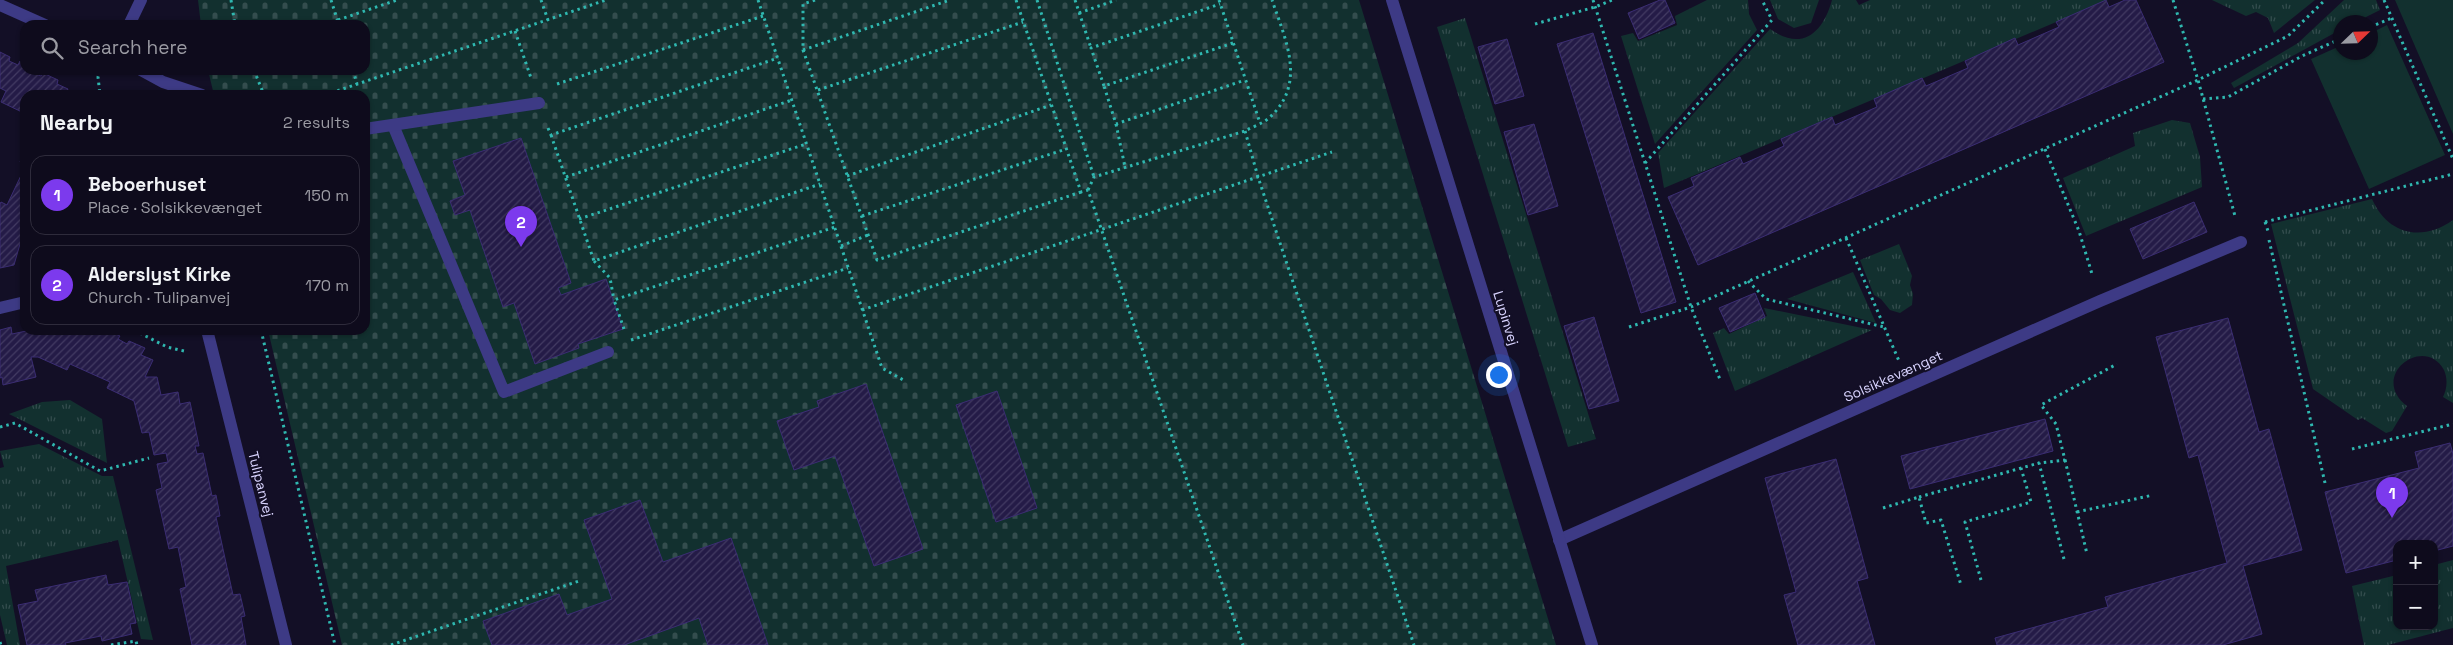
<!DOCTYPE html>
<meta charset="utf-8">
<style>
:root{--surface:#0e0b1c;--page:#1c1929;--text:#f1f3f6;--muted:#9b9ba3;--line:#2e2b3b;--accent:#7c3aed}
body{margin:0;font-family:"Space Grotesk",sans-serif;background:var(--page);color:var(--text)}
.controls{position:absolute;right:15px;bottom:15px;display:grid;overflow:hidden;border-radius:10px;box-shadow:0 1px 4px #0004}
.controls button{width:45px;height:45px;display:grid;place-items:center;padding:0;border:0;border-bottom:1px solid var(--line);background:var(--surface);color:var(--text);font:25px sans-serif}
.compass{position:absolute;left:2333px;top:15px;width:45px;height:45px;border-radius:50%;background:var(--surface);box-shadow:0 1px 4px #0004;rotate:67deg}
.you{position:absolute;left:1498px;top:374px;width:18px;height:18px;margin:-12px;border:4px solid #fff;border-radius:50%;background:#1a73e8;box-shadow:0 0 0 8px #1a73e833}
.badge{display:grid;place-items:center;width:32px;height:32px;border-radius:50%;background:var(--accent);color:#fff;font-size:16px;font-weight:700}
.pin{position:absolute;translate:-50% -41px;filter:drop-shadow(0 1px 2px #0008)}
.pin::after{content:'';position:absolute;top:26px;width:18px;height:15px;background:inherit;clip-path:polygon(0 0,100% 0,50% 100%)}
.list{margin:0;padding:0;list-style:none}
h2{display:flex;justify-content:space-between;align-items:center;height:65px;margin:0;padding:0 20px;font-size:21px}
h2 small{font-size:16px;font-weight:400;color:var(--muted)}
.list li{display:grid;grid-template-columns:32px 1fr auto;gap:15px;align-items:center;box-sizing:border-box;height:80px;margin:0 10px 10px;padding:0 10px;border:1px solid var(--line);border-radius:15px}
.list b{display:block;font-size:19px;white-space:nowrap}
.list p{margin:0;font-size:16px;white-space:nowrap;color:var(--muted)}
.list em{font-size:16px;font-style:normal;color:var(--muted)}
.icon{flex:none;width:28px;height:28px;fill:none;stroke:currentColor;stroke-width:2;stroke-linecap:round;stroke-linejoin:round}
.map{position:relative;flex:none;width:2453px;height:645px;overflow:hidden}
.search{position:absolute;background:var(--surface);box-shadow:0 1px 4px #0004;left:20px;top:20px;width:350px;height:55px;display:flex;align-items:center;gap:12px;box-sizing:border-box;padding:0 18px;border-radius:15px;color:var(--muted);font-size:19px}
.panel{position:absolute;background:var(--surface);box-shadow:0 1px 4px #0004;left:20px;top:90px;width:350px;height:245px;border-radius:15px}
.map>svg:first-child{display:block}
.grass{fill:url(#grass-tufts)}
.cemetery{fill:url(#cemetery-stones)}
.pitch{fill:#12302f}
.building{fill:url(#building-hatch);stroke:#3b2d73}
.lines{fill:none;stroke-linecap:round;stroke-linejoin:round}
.path{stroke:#2fb8b0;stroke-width:3;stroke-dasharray:2.5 4;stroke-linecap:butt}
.service{stroke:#3d3a85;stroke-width:12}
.minor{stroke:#3d3a85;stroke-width:12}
.tertiary{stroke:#3d3a85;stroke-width:12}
.labels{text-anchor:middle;stroke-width:4;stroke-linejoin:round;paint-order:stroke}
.street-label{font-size:14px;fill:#d9d4ff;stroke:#130f26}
</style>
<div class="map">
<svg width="2453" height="645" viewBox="0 0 2453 645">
<defs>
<pattern id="grass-tufts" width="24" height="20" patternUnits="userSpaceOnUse" patternTransform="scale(1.25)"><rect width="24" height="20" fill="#12302f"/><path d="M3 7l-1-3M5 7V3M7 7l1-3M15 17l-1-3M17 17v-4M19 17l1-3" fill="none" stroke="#344d4e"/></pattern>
<pattern id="cemetery-stones" width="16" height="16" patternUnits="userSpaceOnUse" patternTransform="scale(1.25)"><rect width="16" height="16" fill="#12302f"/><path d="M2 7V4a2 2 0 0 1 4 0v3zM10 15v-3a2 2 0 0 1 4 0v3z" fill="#344d4e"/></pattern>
<pattern id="building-hatch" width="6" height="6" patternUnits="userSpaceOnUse" patternTransform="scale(1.25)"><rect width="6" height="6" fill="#241b47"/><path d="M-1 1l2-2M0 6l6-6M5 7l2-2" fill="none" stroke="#433b63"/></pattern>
</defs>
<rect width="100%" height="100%" fill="#130f26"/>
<g class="grass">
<path d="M1707 0H1748L1749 14 1757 30 1655 144 1621 36 1633 33 1638 41 1677 25 1675 16Z"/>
<path d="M1770 0H1819L1811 23 1794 28 1778 19Z"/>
<path d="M1832 0H1856L1859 5 1870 0H2108L1664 188 1658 153 1770 29C1802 52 1823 33 1832 0Z"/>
<path d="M2212 0H2315L2274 33 2268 18 2256 12 2246 16Z"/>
<path d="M2344 0H2376L2380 10 2356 22H2340V30L2234 88 2231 83 2298 43Z"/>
<path d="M1465 18 1596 439 1568 447 1437 27Z"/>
<path d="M2172 120 2190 123 2200 157 2202 187 2086 236 2063 178 2135 146 2133 133Z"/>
<path d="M2372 199C2388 235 2422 242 2453 220V403L2443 397C2447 389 2448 379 2444 370 2424 334 2368 376 2407 406L2392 431 2386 433 2362 418 2358 420 2313 389 2271 224Z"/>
<path d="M1899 244 1912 276 1910 285 1913 294 1912 305 1900 313 1890 310 1881 299 1874 295 1860 260Z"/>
<path d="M1853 272 1876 323 1787 299Z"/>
<path d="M1764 308 1872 330 1735 391 1713 333 1724 328 1729 334 1767 316Z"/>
<path d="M70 400 102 419 107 463 9 414 42 402Z"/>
<path d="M39 444 102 476H113L153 640 141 639 118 540 6 566 20 645H7L0 615V468L4 467 0 451Z"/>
<path d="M2453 560V628L2388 645H2364L2352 586 2397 575V626H2434V565Z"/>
</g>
<path class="cemetery" d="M198 0H1359L1556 645H342L268 330H365V95H214L208 70H365V25H201Z"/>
<g class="pitch">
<path d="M2395 0H2453V134Z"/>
<path d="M2387 25 2445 155 2369 189 2311 59 2340 46V52H2370L2371 33Z"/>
</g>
<g class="building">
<path d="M1660 0H1665L1675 23 1639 39 1628 13Z"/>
<path d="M2106 0 2109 7 2125 0H2136L2164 62 1698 265 1668 197 1694 186 1691 178 1740 157 1743 164 1784 146 1781 139 1832 117 1835 125 1877 107 1874 99 1922 78 1926 86 1968 68 1965 61 2015 38 2018 45 2059 27 2056 22Z"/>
<path d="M1593 33 1676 302 1641 313 1557 44Z"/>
<path d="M1507 39 1524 96 1495 104 1478 47Z"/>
<path d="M0 52 10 57 9 61 18 65 20 61 25 64V70H31L30 72 41 76 43 73 58 80 57 84 68 89 65 95H25V121L21 119 24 113 1 102 6 91 0 88Z"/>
<path d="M1534 124 1558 206 1528 215 1504 132Z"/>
<path d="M521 138 571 283 558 288 561 295 606 279 623 329 578 344 579 348 535 364 514 303 503 307 470 210 455 215 450 201 465 195 453 161Z"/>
<path d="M25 152V165L20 162Z"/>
<path d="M25 167V246L20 244 14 265 0 268V204L1 202 7 205Z"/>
<path d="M2194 202 2207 232 2143 259 2130 229Z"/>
<path d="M1755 293 1765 317 1730 332 1719 308Z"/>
<path d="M1594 317 1619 401 1589 409 1564 326Z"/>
<path d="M2228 318 2259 432 2269 429 2302 550 2243 566 2262 634 2223 645H1997L1995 638 2108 607 2105 597 2227 563 2198 455 2189 458 2156 337Z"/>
<path d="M11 327 12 334 31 330H44L50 333 51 330H106L120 336 118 339 127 344 129 341 145 348 141 355 153 360 145 377H157L161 395 178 392 180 404 190 402 199 446H195L197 454 203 453 212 496 216 495 220 516 216 517 233 595 240 594 245 616 241 617 246 645H192L180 589 186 587 178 547 169 549 156 490 162 488 157 464 168 462 166 453 154 455 149 432 142 433 134 401 107 388 110 382 70 364 67 370 38 357H31L36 377 3 385 2 377 0 378V330Z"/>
<path d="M866 384 923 549 874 566 835 456 794 470 777 421 819 407 817 401Z"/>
<path d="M997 391 1037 508 996 522 956 405Z"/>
<path d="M2045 419 2053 451 1910 489 1901 456Z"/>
<path d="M2450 443 2453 454V546L2434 551V544H2397V560L2346 573 2325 492 2419 468 2415 452Z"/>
<path d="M1836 459 1868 578 1857 581 1875 645H1798L1784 595 1796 592 1765 478Z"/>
<path d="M640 500 663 562 731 538 768 645H708L699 618 624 645H492L483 621 559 594 567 615 612 599 584 520Z"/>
<path d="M106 575 108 585 127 582 136 623 130 624 132 634 102 641 101 636 65 643 66 645H27L18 605 38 601 35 590Z"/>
</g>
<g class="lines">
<g class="path">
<path d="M231 0 235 25"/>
<path d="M331 0 339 25"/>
<path d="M541 0 548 20"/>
<path d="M758 0 882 368 905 381"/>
<path d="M815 0 803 4V50L877 260 1081 192"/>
<path d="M1016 0 1081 192 1088 190 1243 645"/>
<path d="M1037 0 1094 177"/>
<path d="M1075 0 1091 48"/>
<path d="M1219 0 1260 123"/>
<path d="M1593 0 1691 307 1721 382"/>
<path d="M2173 0 2198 80 2235 216"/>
<path d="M2384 0 2453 159"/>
<path d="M1079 13 1116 0"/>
<path d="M338 20 397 0"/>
<path d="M1535 24 1595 7 1612 0"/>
<path d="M2370 27 2392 18"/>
<path d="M515 31 531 78"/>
<path d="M1233 43 1104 86 1116 124 1245 80"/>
<path d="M803 50 950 0"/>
<path d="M100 70 98 77 100 95"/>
<path d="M254 70 264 95"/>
<path d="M353 70 357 84"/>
<path d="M557 84 763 16"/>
<path d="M1104 86 1091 48 1220 4"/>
<path d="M818 90 1023 22"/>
<path d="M325 95 606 0"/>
<path d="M2203 99 2228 97 2302 56 2340 39"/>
<path d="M1116 124 1125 167"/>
<path d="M548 128 551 135 778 58"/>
<path d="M1245 131 1258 177 1414 645"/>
<path d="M551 135 594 261 820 184"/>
<path d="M2045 149 2079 231 2092 274"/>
<path d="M1645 163 1772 20 1762 0"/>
<path d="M847 176 1051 105"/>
<path d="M566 177 792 100"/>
<path d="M1088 190 1094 177 1245 131C1252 127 1262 124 1269 118 1307 84 1286 41 1272 0"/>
<path d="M862 216 1066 149"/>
<path d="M579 219 806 144"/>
<path d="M2265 222 2268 231"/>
<path d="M2265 222 2453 174"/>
<path d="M1846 238 1899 361"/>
<path d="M2269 240 2325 483"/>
<path d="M841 246 868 235"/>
<path d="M594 261 610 278 614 300"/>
<path d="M1748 281 1766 299 1884 327"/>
<path d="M862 310 1332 152"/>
<path d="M1629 327 1691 307 2198 80 2288 36 2325 0"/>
<path d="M624 329 614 300 835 227"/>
<path d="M134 330 167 347 184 351"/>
<path d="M261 330 335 645"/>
<path d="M631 340 848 268"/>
<path d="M0 427 15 423 100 471 149 458"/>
<path d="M2352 449 2453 424"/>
<path d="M2065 460 2087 554"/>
<path d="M1919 497 2039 463"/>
<path d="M1883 508 1919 497 1926 523 1941 520 1961 585"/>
<path d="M2077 512 2153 495"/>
<path d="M2064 559 2039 463 2065 460 2056 424 2041 405 2117 364"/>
<path d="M1981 580 1965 522 2031 502 2021 468"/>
<path d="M0 642 1 645"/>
<path d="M111 645 136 641 137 645"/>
<path d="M391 645 579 581"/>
</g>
<g class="service">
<path d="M393 125 504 392 608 352"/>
<path d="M365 129 539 103"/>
</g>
<g class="minor">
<path d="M0 5 45 25"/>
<path d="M129 25 141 0"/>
<path d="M141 70 163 82 202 95"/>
<path d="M0 308 25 302"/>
<path d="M207 330 286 645"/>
<path d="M1559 540 2100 301 2241 242"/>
</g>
<path class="tertiary" d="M1392 0 1592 645"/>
</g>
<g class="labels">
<g class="street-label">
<text transform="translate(1506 318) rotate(73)" y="5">Lupinvej</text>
<text transform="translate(1893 376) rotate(-24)" y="5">Solsikkevænget</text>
<text transform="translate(261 484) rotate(76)" y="5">Tulipanvej</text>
</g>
</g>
</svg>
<div class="controls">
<button>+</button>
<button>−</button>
</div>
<svg class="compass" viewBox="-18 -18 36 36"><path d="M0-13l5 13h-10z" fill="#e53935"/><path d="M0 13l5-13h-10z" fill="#9b9ba3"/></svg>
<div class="you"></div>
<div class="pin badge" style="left:2392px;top:518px">1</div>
<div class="pin badge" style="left:521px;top:247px">2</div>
<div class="search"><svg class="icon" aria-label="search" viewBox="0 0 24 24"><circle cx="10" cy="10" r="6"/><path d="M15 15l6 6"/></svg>Search here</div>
<section class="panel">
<h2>Nearby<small>2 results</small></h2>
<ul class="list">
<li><span class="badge">1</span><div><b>Beboerhuset</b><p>Place · Solsikkevænget</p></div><em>150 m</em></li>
<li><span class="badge">2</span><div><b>Alderslyst Kirke</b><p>Church · Tulipanvej</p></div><em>170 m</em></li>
</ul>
</section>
</div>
